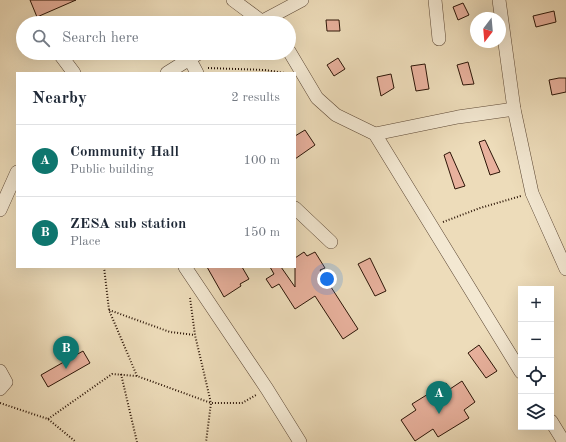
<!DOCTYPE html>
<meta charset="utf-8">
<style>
:root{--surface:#fff;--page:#f2f2f3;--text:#1f2937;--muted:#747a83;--line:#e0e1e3;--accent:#0f766e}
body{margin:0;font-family:"Old Standard TT",serif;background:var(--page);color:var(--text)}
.controls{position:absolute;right:12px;bottom:12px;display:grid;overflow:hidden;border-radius:0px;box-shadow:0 4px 16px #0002}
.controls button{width:36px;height:36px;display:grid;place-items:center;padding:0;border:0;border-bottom:1px solid var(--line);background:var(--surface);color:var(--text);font:20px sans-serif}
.compass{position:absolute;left:470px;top:12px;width:36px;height:36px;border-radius:50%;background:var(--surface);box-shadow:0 4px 16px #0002;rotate:196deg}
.you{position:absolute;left:327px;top:279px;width:14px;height:14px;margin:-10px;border:3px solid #fff;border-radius:50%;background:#1a73e8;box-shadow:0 0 0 6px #1a73e833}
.badge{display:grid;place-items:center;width:26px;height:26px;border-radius:50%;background:var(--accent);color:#fff;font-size:13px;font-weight:700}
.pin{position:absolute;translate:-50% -33px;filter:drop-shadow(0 1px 2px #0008)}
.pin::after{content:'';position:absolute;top:21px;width:14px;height:12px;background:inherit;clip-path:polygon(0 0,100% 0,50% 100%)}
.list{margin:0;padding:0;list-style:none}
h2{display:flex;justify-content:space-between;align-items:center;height:52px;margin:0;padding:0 16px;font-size:17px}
h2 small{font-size:13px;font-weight:400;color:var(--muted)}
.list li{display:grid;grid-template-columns:26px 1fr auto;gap:12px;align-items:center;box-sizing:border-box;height:72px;padding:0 16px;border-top:1px solid var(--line)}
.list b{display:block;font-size:15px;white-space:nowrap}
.list p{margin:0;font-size:13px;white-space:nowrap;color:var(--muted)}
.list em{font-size:13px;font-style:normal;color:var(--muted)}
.icon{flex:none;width:22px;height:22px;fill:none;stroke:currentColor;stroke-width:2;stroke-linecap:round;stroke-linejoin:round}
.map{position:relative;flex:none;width:566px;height:442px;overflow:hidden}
.search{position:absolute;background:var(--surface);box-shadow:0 4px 16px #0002;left:16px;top:16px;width:280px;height:44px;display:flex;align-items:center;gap:10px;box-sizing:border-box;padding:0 14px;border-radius:22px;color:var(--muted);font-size:15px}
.panel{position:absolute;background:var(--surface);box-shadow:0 4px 16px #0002;left:16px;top:72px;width:280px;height:196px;border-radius:0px}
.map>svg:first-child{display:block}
.building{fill:#e8b19d;stroke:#2c1507}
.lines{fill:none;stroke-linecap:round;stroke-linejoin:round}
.minor-casing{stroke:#5c4734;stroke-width:14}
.path{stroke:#2c1507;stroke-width:2;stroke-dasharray:1 2;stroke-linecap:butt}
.minor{stroke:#f3e8d2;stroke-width:13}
</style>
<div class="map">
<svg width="566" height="442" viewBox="0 0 566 442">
<rect width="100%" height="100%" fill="#eddcba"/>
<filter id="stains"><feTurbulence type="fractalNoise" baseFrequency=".005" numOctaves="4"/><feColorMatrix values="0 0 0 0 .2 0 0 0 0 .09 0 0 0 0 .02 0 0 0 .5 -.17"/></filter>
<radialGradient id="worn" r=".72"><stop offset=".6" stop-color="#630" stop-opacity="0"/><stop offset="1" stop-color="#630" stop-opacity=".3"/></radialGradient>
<g class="building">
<path d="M30 0H76L37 17Z"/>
<path d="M463 3 469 15 458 20 453 7Z"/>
<path d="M554 11 556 22 536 27 533 16Z"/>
<path d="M326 20H339L340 31H327Z"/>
<path d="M338 58 345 69 334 76 327 65Z"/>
<path d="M468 62 474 84 463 85 457 65Z"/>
<path d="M425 64 429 89 416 91 411 66Z"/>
<path d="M391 74 394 88 381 96 377 77Z"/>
<path d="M559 78H566V92L552 95 549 80Z"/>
<path d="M305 130 315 145 295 159V136Z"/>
<path d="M485 140 500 172 490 175 479 142Z"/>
<path d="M450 152 465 186 455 189 444 155Z"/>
<path d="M304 252 307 256 315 252 325 268 320 270 358 329 343 339 315 296 295 309 279 284 272 288 266 279 274 274 270 267H281L295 287V258Z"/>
<path d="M370 258 386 291 375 296 358 264Z"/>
<path d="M207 267H242L249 279 240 284 241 286 224 297Z"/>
<path d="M479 345 497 371 486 378 468 353Z"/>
<path d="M83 351 90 363 48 387 41 375Z"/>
<path d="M462 381 475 402 464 410 469 418 438 437 433 429 415 441 401 420 416 410 412 404 446 383 450 389Z"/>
</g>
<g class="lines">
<g class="minor-casing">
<g id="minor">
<path d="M233 0 264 23"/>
<path d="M435 0 439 39"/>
<path d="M499 0 514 109 532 193 566 269"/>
<path d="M259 23 302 0"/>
<path d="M289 51 317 98 336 115 375 134 521 372"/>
<path d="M59 53 74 73"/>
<path d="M189 58 197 73"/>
<path d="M167 73 199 53"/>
<path d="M375 134 458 117 514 109"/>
<path d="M295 208 331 242"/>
<path d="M0 210 17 172"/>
<path d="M185 267 267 389 300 442"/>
<path d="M0 371 6 382 0 389"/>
<path d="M551 421 564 442"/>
</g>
</g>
<g class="path">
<path d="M208 68 265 70 285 73"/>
<path d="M443 222 480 208 521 196"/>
<path d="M104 267 109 310 137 376"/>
<path d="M190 298 195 335 211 403 206 442"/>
<path d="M109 310 170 332 195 335"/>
<path d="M121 374 137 442"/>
<path d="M0 403 48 419 76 442"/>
<path d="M48 419 112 374 137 376 211 403H242L256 395"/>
</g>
<use href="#minor" class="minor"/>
</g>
<rect width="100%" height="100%" filter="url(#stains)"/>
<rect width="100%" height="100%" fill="url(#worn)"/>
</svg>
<div class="controls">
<button>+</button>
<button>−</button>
<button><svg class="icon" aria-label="locate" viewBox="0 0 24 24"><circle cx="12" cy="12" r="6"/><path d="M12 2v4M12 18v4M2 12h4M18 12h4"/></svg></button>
<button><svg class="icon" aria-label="layers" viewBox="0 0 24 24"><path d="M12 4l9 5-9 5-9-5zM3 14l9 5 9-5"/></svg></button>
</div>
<svg class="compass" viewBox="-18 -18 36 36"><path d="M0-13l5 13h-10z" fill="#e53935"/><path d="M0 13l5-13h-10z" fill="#747a83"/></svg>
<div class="you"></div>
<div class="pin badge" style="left:439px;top:414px">A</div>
<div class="pin badge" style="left:66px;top:369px">B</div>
<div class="search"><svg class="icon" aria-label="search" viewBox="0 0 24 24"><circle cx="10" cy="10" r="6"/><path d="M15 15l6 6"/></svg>Search here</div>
<section class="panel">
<h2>Nearby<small>2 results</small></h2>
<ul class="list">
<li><span class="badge">A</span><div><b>Community Hall</b><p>Public building</p></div><em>100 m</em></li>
<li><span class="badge">B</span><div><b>ZESA sub station</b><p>Place</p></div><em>150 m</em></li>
</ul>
</section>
</div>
